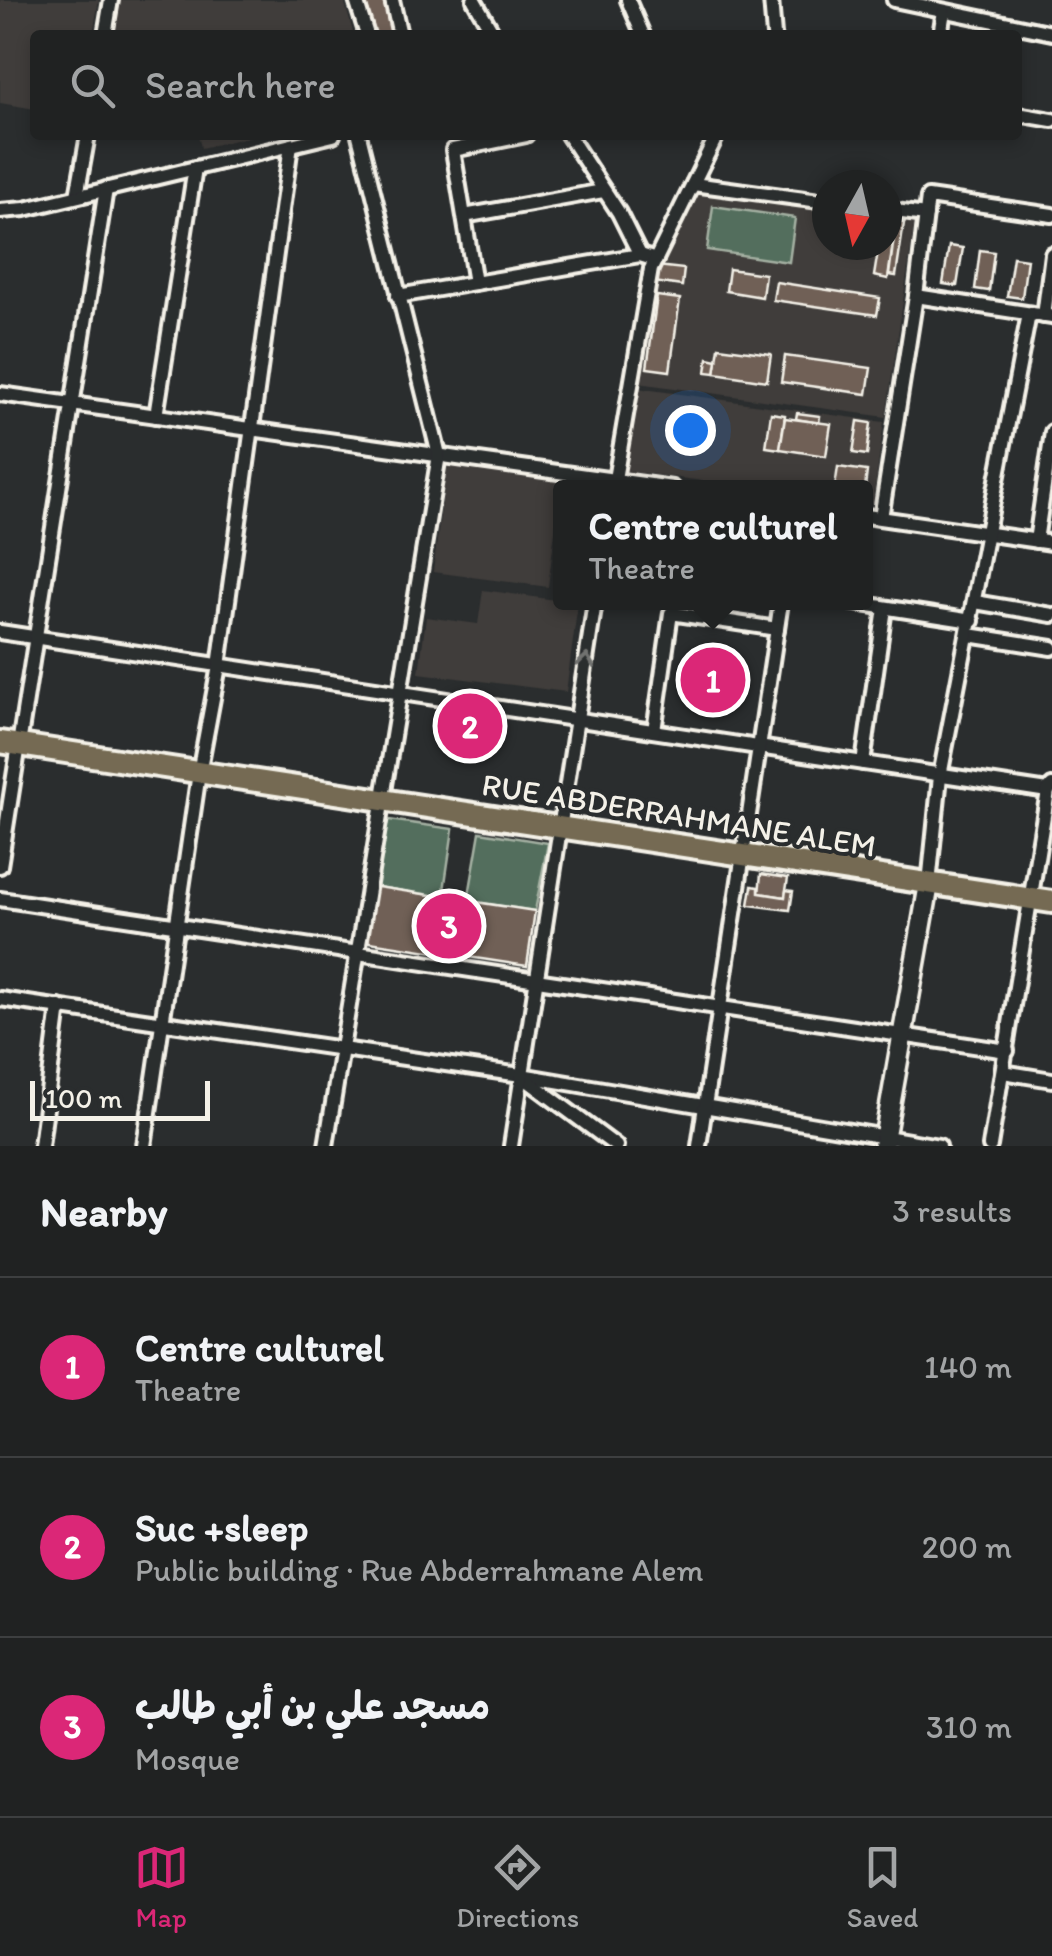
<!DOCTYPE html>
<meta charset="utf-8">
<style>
:root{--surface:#202222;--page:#282a2a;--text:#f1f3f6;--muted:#a2a4a5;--line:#3d3f40;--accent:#db2777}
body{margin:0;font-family:Itim,"Playpen Sans Arabic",sans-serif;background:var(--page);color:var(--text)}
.compass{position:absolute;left:812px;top:170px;width:90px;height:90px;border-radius:50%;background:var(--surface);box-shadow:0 5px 15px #0003;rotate:188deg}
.scale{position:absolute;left:30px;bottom:25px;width:180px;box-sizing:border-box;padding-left:10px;border:5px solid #f4f1e8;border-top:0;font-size:28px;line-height:35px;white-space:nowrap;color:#f4f1e8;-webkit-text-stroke:8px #2a2d2e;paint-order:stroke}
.you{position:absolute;left:690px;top:430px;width:35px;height:35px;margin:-25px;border:8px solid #fff;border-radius:50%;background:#1a73e8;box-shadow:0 0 0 15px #1a73e833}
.badge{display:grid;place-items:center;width:65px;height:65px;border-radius:50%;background:var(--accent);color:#fff;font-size:32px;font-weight:700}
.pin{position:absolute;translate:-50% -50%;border:5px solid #fff;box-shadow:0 2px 10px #0006}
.popup{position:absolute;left:553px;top:480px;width:320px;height:130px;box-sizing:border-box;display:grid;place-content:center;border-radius:10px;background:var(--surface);filter:drop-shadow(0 2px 8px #0005);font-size:32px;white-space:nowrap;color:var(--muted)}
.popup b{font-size:38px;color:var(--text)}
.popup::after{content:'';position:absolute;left:50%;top:100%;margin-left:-20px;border:20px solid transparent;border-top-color:var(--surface)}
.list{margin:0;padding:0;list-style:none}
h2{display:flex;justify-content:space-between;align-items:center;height:130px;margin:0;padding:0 40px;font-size:42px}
h2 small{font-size:32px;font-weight:400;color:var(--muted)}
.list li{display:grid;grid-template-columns:65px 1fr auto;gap:30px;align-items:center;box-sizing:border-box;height:180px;padding:0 40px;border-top:2px solid var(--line)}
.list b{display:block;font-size:38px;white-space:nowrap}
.list p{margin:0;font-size:32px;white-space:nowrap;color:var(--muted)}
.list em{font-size:32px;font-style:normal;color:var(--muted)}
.icon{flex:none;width:55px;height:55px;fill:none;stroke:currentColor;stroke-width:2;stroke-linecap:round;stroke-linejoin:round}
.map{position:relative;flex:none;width:1052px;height:1146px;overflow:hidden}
.search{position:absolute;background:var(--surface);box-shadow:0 5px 15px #0003;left:30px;right:30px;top:30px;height:110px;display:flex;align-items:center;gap:25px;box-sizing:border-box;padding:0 35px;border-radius:10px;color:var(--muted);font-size:38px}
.sheet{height:670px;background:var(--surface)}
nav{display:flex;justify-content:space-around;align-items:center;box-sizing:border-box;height:140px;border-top:2px solid var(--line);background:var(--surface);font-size:28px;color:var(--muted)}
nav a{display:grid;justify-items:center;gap:5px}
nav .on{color:var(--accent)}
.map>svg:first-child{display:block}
.built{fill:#3f3c3a}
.park{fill:#536e5d;stroke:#a4b0a2;stroke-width:2.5}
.building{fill:#706057;stroke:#f4f1e8;stroke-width:2.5}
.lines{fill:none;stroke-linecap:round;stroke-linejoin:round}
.street-casing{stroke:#f4f1e8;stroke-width:20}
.secondary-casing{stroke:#f4f1e8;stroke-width:25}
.primary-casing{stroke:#f4f1e8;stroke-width:28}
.street{stroke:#2a2d2e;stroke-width:12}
.secondary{stroke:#2a2d2e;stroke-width:18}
.primary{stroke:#746b52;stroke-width:20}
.oneway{stroke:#71726f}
.labels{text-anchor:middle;stroke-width:8;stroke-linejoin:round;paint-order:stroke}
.street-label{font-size:32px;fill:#f4f1e8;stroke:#2a2d2e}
</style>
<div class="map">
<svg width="1052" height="1146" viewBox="0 0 1052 1146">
<rect width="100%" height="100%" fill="#2a2d2e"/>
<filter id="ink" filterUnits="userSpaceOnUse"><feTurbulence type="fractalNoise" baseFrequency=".01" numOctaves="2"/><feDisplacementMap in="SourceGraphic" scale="20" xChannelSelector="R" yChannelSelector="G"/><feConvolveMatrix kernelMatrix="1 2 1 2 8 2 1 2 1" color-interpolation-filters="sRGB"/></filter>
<g filter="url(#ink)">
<g class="built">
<path d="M0 0H99L93 35H35V109L0 103Z"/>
<path d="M117 0H344L354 35H110Z"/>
<path d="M198 135H257L201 148Z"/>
<path d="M697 188 827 208V245H887V217L915 221 886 417 638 383 654 282Z"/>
<path d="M637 388 884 422 873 504 866 503V488L749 487 625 471Z"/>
<path d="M447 461 562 475 548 587 433 572Z"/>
<path d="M483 590 578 603 566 692 419 673 426 617 478 624Z"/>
</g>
<g class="park">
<path d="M713 206 795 218 789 262 707 250Z"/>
<path d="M382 819 453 829 443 897 371 886Z"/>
<path d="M480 832 548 843 535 911 468 901Z"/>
</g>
<g class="building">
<path d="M365 0H383L393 35H375Z"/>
<path d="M887 221 896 222 888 279 874 276 879 245H887Z"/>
<path d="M896 222 904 223 896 276 889 275Z"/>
<path d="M949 246 963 248 957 286 943 284Z"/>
<path d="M980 250 994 252 989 291 975 289Z"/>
<path d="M1013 257 1027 259 1022 298 1007 296Z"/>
<path d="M657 266 684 269 682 286 654 282Z"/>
<path d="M729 269 765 274 762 297 726 291Z"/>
<path d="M776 282 880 298 877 315 773 300Z"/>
<path d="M657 296 680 299 670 371 647 368Z"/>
<path d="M719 347 771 354 767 381 715 373Z"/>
<path d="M785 356 871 368 867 394 781 382Z"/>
<path d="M708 358 717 360 715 373 706 372Z"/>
<path d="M771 413 785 415 780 449 766 447Z"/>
<path d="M797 413 820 416 819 423 796 419Z"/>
<path d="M785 418 831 424 826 456 780 449Z"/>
<path d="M858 421 871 423 867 455 853 453Z"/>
<path d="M838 467 867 471 865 488 835 487Z"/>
<path d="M761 874 788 878 785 897 759 893Z"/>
<path d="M371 886 535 911 527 966 363 941Z"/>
<path d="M752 886 759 887V893L785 897 786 890 793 891 790 910 749 905Z"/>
</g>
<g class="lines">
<g class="street-casing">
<g id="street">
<path d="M356 0 367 35"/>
<path d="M392 0 400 35"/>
<path d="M474 0 494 35"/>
<path d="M628 0 643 35"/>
<path d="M771 0 774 35"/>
<path d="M894 0 1052 33"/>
<path d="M105 35 111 0"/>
<path d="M940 35 944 11"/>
<path d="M1017 114 1052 120"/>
<path d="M568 135 619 213 640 255"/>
<path d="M693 184 827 202"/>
<path d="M77 196 88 135"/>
<path d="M887 210 926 215"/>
<path d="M0 211 25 209 333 135"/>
<path d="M464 216 603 191"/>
<path d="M475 283 453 150 526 135"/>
<path d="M398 296 640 255 656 260"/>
<path d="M916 296 1052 317"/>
<path d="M1044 316 1052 254"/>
<path d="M0 394 672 488"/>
<path d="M156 416 195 168"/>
<path d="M614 485 651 269 717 135"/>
<path d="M866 516 1052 543"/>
<path d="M881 518 916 296 928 197 1052 215"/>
<path d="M1036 541 1052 432"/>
<path d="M850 602 972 621"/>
<path d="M975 602 1052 615"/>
<path d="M0 632 1048 791"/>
<path d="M969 635 1052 648"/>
<path d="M654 731 671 613 777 629"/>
<path d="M863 763 885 608"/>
<path d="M0 866 106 189"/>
<path d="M929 884 940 776 1029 314"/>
<path d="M0 899 1007 1051"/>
<path d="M0 999 521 1075 939 1146"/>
<path d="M1003 1072 1052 1080"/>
<path d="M523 1077 616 1146"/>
<path d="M41 1146 59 1007"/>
<path d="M144 1146 199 773 219 666 291 145"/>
<path d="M326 1146 439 455 359 135"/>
<path d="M511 1146 595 602"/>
<path d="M699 1146 781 602"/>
<path d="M990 1146 1048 791 1052 786"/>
</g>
</g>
<g class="secondary-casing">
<path id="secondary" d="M883 1146 929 884"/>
</g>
<g class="primary-casing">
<path id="primary" d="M0 742 1052 902"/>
</g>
<use href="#street" class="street"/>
<use href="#secondary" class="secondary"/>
<use href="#primary" class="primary"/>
</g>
<defs><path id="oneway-chevron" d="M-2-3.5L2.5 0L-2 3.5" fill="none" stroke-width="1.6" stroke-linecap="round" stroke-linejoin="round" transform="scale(2.5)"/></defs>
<use class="oneway" href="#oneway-chevron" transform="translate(586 661) rotate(-82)"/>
</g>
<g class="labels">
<g class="street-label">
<text transform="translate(679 815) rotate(9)" y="11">RUE ABDERRAHMANE ALEM</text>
</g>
</g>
</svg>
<svg class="compass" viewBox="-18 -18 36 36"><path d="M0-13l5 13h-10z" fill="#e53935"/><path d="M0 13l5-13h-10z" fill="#a2a4a5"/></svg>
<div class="scale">100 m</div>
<div class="you"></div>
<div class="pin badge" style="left:713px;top:680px">1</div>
<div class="popup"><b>Centre culturel</b>Theatre</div>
<div class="pin badge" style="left:470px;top:726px">2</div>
<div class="pin badge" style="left:449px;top:926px">3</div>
<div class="search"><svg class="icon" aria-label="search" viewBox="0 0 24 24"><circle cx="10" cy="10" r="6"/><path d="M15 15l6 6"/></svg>Search here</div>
</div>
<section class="sheet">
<h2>Nearby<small>3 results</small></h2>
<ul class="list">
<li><span class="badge">1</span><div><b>Centre culturel</b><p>Theatre</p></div><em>140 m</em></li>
<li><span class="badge">2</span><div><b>Suc +sleep</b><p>Public building · Rue Abderrahmane Alem</p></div><em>200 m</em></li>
<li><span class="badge">3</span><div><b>مسجد علي بن أبي طالب</b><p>Mosque</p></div><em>310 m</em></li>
</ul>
</section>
<nav>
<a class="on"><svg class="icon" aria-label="map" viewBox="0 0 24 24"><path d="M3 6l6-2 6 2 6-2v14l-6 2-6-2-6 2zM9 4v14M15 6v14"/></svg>Map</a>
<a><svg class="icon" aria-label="directions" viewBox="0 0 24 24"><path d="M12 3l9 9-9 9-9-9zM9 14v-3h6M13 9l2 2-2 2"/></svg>Directions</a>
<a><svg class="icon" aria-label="saved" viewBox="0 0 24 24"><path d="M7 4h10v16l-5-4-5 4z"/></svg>Saved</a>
</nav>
